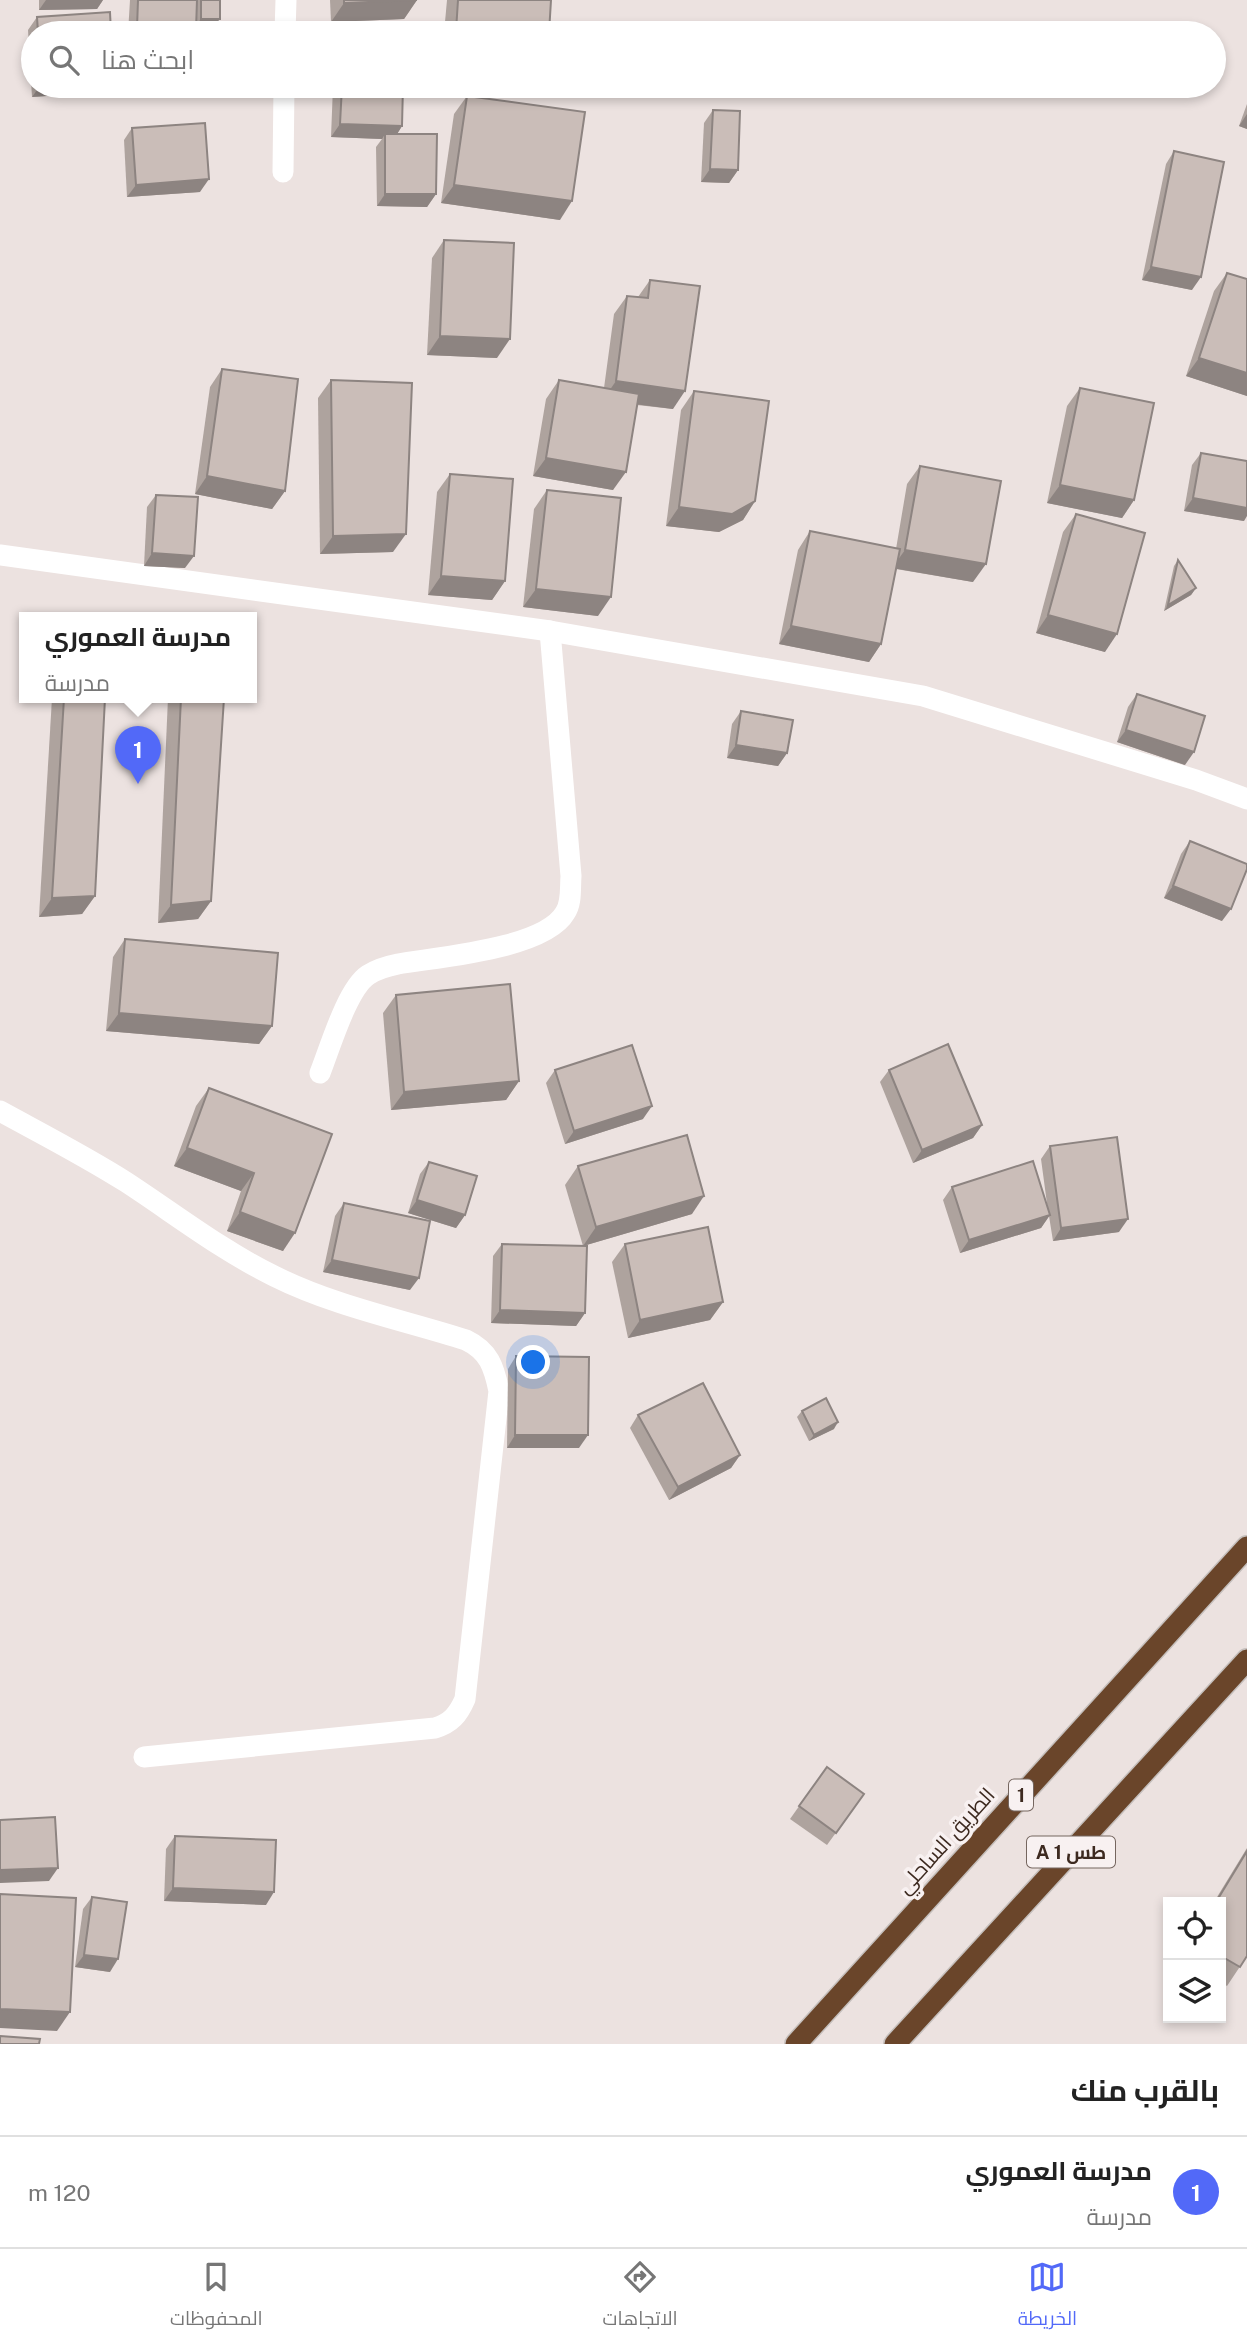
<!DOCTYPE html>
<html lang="ar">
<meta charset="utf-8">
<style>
:root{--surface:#fff;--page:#f6f6f6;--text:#222;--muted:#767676;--line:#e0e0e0;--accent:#5269f8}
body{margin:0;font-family:"Public Sans",Cairo,sans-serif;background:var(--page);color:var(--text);direction:rtl}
.controls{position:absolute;right:21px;bottom:21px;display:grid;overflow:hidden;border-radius:0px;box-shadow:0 4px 10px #0003}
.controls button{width:63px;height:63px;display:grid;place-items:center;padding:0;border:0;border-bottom:2px solid var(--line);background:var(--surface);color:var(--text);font:35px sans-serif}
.you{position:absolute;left:534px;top:1363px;width:24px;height:24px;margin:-18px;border:5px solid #fff;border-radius:50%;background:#1a73e8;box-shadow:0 0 0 10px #1a73e833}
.badge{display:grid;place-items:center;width:46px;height:46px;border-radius:50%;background:var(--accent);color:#fff;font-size:23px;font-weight:700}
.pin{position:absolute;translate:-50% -58px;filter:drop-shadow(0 2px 4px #0008)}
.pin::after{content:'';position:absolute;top:37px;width:24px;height:21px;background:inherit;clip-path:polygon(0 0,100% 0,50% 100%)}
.popup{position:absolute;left:19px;top:612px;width:238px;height:91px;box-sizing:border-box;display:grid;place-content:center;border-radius:0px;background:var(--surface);filter:drop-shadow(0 2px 5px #0005);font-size:23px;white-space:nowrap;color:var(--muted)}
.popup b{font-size:26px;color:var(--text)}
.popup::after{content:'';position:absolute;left:50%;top:100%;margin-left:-14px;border:14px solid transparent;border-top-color:var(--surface)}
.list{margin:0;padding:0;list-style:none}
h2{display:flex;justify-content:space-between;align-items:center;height:91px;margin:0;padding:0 28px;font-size:30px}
h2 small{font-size:23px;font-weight:400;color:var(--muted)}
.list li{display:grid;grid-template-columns:46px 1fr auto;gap:21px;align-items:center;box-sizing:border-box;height:112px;padding:0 28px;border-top:2px solid var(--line)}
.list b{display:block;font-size:26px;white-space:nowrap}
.list p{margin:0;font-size:23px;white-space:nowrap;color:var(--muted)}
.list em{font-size:23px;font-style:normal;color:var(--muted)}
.icon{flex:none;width:38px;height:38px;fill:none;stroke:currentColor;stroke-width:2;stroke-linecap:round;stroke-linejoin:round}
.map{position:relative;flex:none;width:1247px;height:2044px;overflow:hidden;direction:ltr}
.search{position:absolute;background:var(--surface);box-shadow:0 4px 10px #0003;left:21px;right:21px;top:21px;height:77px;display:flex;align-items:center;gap:18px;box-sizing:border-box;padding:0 24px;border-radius:38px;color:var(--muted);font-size:26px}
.sheet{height:203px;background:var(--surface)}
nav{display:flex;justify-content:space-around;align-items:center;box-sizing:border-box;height:98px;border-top:2px solid var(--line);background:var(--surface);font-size:19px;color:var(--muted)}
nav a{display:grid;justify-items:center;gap:4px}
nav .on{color:var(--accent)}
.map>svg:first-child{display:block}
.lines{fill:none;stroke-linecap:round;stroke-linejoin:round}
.highway-casing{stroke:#c5bfbc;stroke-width:24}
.street{stroke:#fff;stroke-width:21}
.highway{stroke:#6a452a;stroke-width:21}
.wall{fill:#aea39e}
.shaded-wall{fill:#8d8481}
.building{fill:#cabdb8;stroke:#8d8481;stroke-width:2}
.labels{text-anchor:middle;stroke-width:7;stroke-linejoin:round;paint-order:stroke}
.shield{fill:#f8f1f1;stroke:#75665f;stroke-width:2}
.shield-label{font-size:19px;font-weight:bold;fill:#3d2a20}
.street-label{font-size:21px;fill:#3d2a20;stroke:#f8f1f1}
</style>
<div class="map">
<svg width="1247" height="2044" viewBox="0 0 1247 2044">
<rect width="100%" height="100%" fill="#ece2e0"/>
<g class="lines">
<g class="highway-casing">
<g id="highway">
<path d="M796 2044 1247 1547"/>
<path d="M895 2044 1247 1660"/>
</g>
</g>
<g class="street">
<path d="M285 33 286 0"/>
<path d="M283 172 284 86"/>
<path d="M0 555 550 631 923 696 1196 780 1247 799"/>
<path d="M320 1073C330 1048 347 989 368 975 377 969 388 966 398 964 438 957 544 949 565 913 572 903 570 888 571 876L550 631"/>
<path d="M0 1111C42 1134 85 1156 126 1182 175 1214 221 1250 274 1276 334 1306 403 1320 466 1340 489 1351 494 1367 499 1391L465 1699C458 1715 451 1723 435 1728L144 1757"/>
</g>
<use href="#highway" class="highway"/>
</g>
<g class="wall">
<path d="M39 0H103L97 9 39 10Z"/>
<path d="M130 0H220L215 25H196L194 33H128Z"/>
<path d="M330 0H417L404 19 331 22Z"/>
<path d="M447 0H551L549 33H444Z"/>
<path d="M37 17 111 33H33V86H109L105 92 32 97 28 30Z"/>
<path d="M333 86H403L402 126 397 134 436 194 427 207 377 206 376 147 382 139 331 137Z"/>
<path d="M467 96 560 220 441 203 454 114Z"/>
<path d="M1247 104V129L1239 126Z"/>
<path d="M713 110 738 170 729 183 701 182 704 123Z"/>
<path d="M132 128 200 192 127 197 124 140Z"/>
<path d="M1174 151 1192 290 1142 280 1166 164Z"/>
<path d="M444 240 497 358 427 355 432 258Z"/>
<path d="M1227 273 1247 279V396L1186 376 1214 291Z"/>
<path d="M650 280 673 409 637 405 613 490 533 476 546 399 559 380 604 388 614 314 627 296 638 297Z"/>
<path d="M222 369 285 491 272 509 195 494 210 387Z"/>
<path d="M331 380 393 552 320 554 318 398Z"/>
<path d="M1080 388 1134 500 1122 518 1047 503 1067 406Z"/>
<path d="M694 391 755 501 743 520 719 532 666 526 681 410Z"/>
<path d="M1201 453 1244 521 1184 511 1192 465Z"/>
<path d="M920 466 973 582 896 569 881 644 869 662 779 644 798 550 810 531 896 549 907 484Z"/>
<path d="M450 474 505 581 492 600 428 595 437 492Z"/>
<path d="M547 490 598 616 523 607 534 509Z"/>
<path d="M156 495 185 568 144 566 147 507Z"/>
<path d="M1076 514 1105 652 1036 633 1063 532Z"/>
<path d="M1178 560 1196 588 1191 595 1164 611 1174 566Z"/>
<path d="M1137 694 1185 765 1117 742 1128 707Z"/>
<path d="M52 698H105L95 896 82 914 39 917Z"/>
<path d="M168 698H224L211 901 198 919 158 923Z"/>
<path d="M741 711 787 753 778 766 727 758 732 724Z"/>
<path d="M1190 841 1222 921 1164 898 1181 854Z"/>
<path d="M125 939 272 1026 259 1044 106 1031 113 957Z"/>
<path d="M396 995 519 1081 506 1100 391 1110 383 1013Z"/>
<path d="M555 1070 643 1119 565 1144 546 1083Z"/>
<path d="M889 1070 982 1125 973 1138 913 1163 880 1082Z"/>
<path d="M209 1088 332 1134 283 1251 227 1231 241 1191 174 1166 196 1106Z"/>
<path d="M1050 1146 1119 1232 1053 1241 1049 1216 1041 1228 960 1253 943 1200 952 1187 1048 1211 1041 1159Z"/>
<path d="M429 1162 465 1215 456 1228 408 1213 420 1174Z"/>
<path d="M578 1166 692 1214 583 1246 565 1185Z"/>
<path d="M344 1203 410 1290 323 1272 335 1216Z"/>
<path d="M502 1244 585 1313 576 1326 491 1323 493 1256Z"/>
<path d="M625 1244 723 1302 710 1320 628 1338 612 1262Z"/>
<path d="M516 1356 579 1448H507L508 1369Z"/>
<path d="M802 1411 834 1429 809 1441 797 1417Z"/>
<path d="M638 1415 740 1455 731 1468 669 1500 630 1428Z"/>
<path d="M827 1767 864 1794 827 1845 790 1819Z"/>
<path d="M175 1836 266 1905 164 1901 166 1849Z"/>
<path d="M1247 1848V1956L1227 1986 1221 1982V1902H1214Z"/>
<path d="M92 1897 110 1972 75 1967 83 1909Z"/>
</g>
<g class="shaded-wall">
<path d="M46 0H103L97 9 39 10Z"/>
<path d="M417 0 404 19 331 22 344 3Z"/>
<path d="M201 19H220L215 25H196Z"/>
<path d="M137 28 196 30 194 33H133Z"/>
<path d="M456 31 491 33H455Z"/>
<path d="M40 86H109L105 92 32 97Z"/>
<path d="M1247 114V129L1239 126Z"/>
<path d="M340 124 402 126 394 139 385 134 382 139 331 137Z"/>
<path d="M710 169 738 170 729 183 701 182Z"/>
<path d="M209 179 200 192 127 197 136 185Z"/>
<path d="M454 185 572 201 560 220 441 203Z"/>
<path d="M385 194H436L427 207 377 206Z"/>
<path d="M1151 267 1201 277 1192 290 1142 280Z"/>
<path d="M440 336 510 339 497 358 427 355Z"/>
<path d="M1199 358 1247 373V396L1186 376Z"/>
<path d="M616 381 685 391 673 409 603 400Z"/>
<path d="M546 458 626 472 613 490 533 476Z"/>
<path d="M207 476 285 491 272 509 195 494Z"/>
<path d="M1060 485 1134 500 1122 518 1047 503Z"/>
<path d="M1193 498 1247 508V516L1244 521 1184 511Z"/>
<path d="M755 501 743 520 719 532 666 526 679 507Z"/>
<path d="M406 534 393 552 320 554 333 536Z"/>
<path d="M905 550 986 564 973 582 892 568Z"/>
<path d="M152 553 194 556 185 568 144 566Z"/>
<path d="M441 576 505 581 492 600 428 595Z"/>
<path d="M1196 588 1191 595 1164 611 1168 605Z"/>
<path d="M536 589 611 597 598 616 523 607Z"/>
<path d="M1048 615 1117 634 1105 652 1036 633Z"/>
<path d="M791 626 881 644 869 662 779 644Z"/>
<path d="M1126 730 1194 752 1185 765 1117 742Z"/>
<path d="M736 745 787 753 778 766 727 758Z"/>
<path d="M1173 886 1231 909 1222 921 1164 898Z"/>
<path d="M95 896 82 914 39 917 52 898Z"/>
<path d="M211 901 198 919 158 923 171 905Z"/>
<path d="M119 1013 272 1026 259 1044 106 1031Z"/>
<path d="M519 1081 506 1100 391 1110 404 1092Z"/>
<path d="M652 1106 643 1119 565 1144 574 1131Z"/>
<path d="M982 1125 973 1138 913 1163 922 1150Z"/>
<path d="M187 1148 254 1173 241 1191 174 1166Z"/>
<path d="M704 1196 692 1214 583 1246 596 1227Z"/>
<path d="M417 1200 465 1215 456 1228 408 1213Z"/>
<path d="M240 1212 295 1233 283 1251 227 1231Z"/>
<path d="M1050 1215 1041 1228 960 1253 969 1240Z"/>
<path d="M1128 1219 1119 1232 1053 1241 1061 1228Z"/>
<path d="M332 1260 419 1278 410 1290 323 1272Z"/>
<path d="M723 1302 710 1320 628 1338 640 1320Z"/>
<path d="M500 1310 585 1313 576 1326 491 1323Z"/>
<path d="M838 1422 834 1429 809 1441 814 1435Z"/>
<path d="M515 1435H588L579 1448H507Z"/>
<path d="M740 1455 731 1468 669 1500 678 1487Z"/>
<path d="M58 1868 49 1881 0 1883V1870Z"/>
<path d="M173 1888 274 1892 266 1905 164 1901Z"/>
<path d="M84 1955 118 1959 110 1972 75 1967Z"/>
<path d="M0 2009 70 2012 57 2031 0 2028Z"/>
</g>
<g class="building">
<path d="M138 0H197L196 30 137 28Z"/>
<rect x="201" y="0" width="19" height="19"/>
<path d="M344 0H417L344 3Z"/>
<path d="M458 0H551L549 33H491L456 31Z"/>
<path d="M110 12 111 33H38L37 17Z"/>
<path d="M342 86H403L402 126 340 124Z"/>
<path d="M467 96 585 112 572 201 454 185Z"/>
<path d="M713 110 740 111 738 170 710 169Z"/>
<path d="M205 123 209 179 136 185 132 128Z"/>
<path d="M385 134H437L436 194H385Z"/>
<path d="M1174 151 1224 162 1201 277 1151 267Z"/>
<path d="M444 240 514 243 510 339 440 336Z"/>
<path d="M1227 273 1247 279V373L1199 358Z"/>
<path d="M650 280 700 286 685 391 616 381 627 296 648 298Z"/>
<path d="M222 369 298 379 285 491 207 476Z"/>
<path d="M331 380 412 383 406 534 333 536Z"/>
<path d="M559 380 639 394 626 472 546 458Z"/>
<path d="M1080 388 1154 403 1134 500 1060 485Z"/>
<path d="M694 391 769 401 755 501 732 514 679 507Z"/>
<path d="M1201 453 1247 461V508L1193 498Z"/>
<path d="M920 466 1001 481 986 564 905 550Z"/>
<path d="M450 474 513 479 505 581 441 576Z"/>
<path d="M547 490 621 498 611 597 536 589Z"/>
<path d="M156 495 198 497 194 556 152 553Z"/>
<path d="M1076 514 1145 533 1117 634 1048 615Z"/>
<path d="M810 531 900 549 881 644 791 626Z"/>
<path d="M1178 560 1196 588 1168 605Z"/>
<path d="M1137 694 1205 716 1194 752 1126 730Z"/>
<path d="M64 698H105L95 896 52 898Z"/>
<path d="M181 698H224L211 901 171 905Z"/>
<path d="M741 711 793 720 787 753 736 745Z"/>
<path d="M1190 841 1247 864V869L1231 909 1173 886Z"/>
<path d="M125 939 278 953 272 1026 119 1013Z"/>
<path d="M510 984 519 1081 404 1092 396 995Z"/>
<path d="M948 1044 982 1125 922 1150 889 1070Z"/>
<path d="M632 1045 652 1106 574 1131 555 1070Z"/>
<path d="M209 1088 332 1134 295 1233 240 1212 254 1173 187 1148Z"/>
<path d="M687 1135 704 1196 596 1227 578 1166Z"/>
<path d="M1117 1137 1128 1219 1061 1228 1050 1146Z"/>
<path d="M1033 1161 1050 1215 969 1240 952 1187Z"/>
<path d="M429 1162 477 1176 465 1215 417 1200Z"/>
<path d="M344 1203 430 1221 419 1278 332 1260Z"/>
<path d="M708 1227 723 1302 640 1320 625 1244Z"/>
<path d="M502 1244 587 1246 585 1313 500 1310Z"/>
<path d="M516 1356 589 1357 588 1435H515Z"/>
<path d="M703 1383 740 1455 678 1487 638 1415Z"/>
<path d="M826 1398 838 1422 814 1435 802 1411Z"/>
<path d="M827 1767 864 1794 836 1833 799 1806Z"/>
<path d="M55 1817 58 1868 0 1870V1820Z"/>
<path d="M175 1836 276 1840 274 1892 173 1888Z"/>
<path d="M1247 1851V1956L1240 1967 1221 1956V1902H1216Z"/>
<path d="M0 1894 76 1898 70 2012 0 2009Z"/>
<path d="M92 1897 127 1902 118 1959 84 1955Z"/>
<path d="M0 2036 40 2039 39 2044H0Z"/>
</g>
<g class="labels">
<g class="shield">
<rect x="1009" y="1779.5" width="24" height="31" rx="5"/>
<rect x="1027" y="1836.5" width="88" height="31" rx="5"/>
</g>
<g class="shield-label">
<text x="1021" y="1802">1</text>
<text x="1071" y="1859">A 1 طس</text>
</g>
<g class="street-label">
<text transform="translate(946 1841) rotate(-48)" y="7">الطريق الساحلي</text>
</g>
</g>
</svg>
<div class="controls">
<button><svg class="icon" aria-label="locate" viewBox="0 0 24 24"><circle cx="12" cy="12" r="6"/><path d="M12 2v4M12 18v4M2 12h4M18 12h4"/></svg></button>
<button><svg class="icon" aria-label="layers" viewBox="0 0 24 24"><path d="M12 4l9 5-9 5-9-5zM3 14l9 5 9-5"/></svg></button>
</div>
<div class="you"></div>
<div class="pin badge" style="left:138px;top:784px">1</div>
<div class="popup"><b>مدرسة العموري</b>مدرسة</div>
<div class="search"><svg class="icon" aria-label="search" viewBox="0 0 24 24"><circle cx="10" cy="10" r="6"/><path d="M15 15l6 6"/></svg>ابحث هنا</div>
</div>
<section class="sheet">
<h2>بالقرب منك<small></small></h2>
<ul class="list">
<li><span class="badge">1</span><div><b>مدرسة العموري</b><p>مدرسة</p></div><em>120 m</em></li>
</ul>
</section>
<nav>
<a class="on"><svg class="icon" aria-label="map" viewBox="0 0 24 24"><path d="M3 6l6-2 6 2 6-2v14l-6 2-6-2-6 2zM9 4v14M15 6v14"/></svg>الخريطة</a>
<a><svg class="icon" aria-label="directions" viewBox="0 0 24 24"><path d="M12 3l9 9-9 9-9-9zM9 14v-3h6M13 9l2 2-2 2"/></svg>الاتجاهات</a>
<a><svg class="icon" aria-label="saved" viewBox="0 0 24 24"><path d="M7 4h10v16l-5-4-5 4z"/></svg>المحفوظات</a>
</nav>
